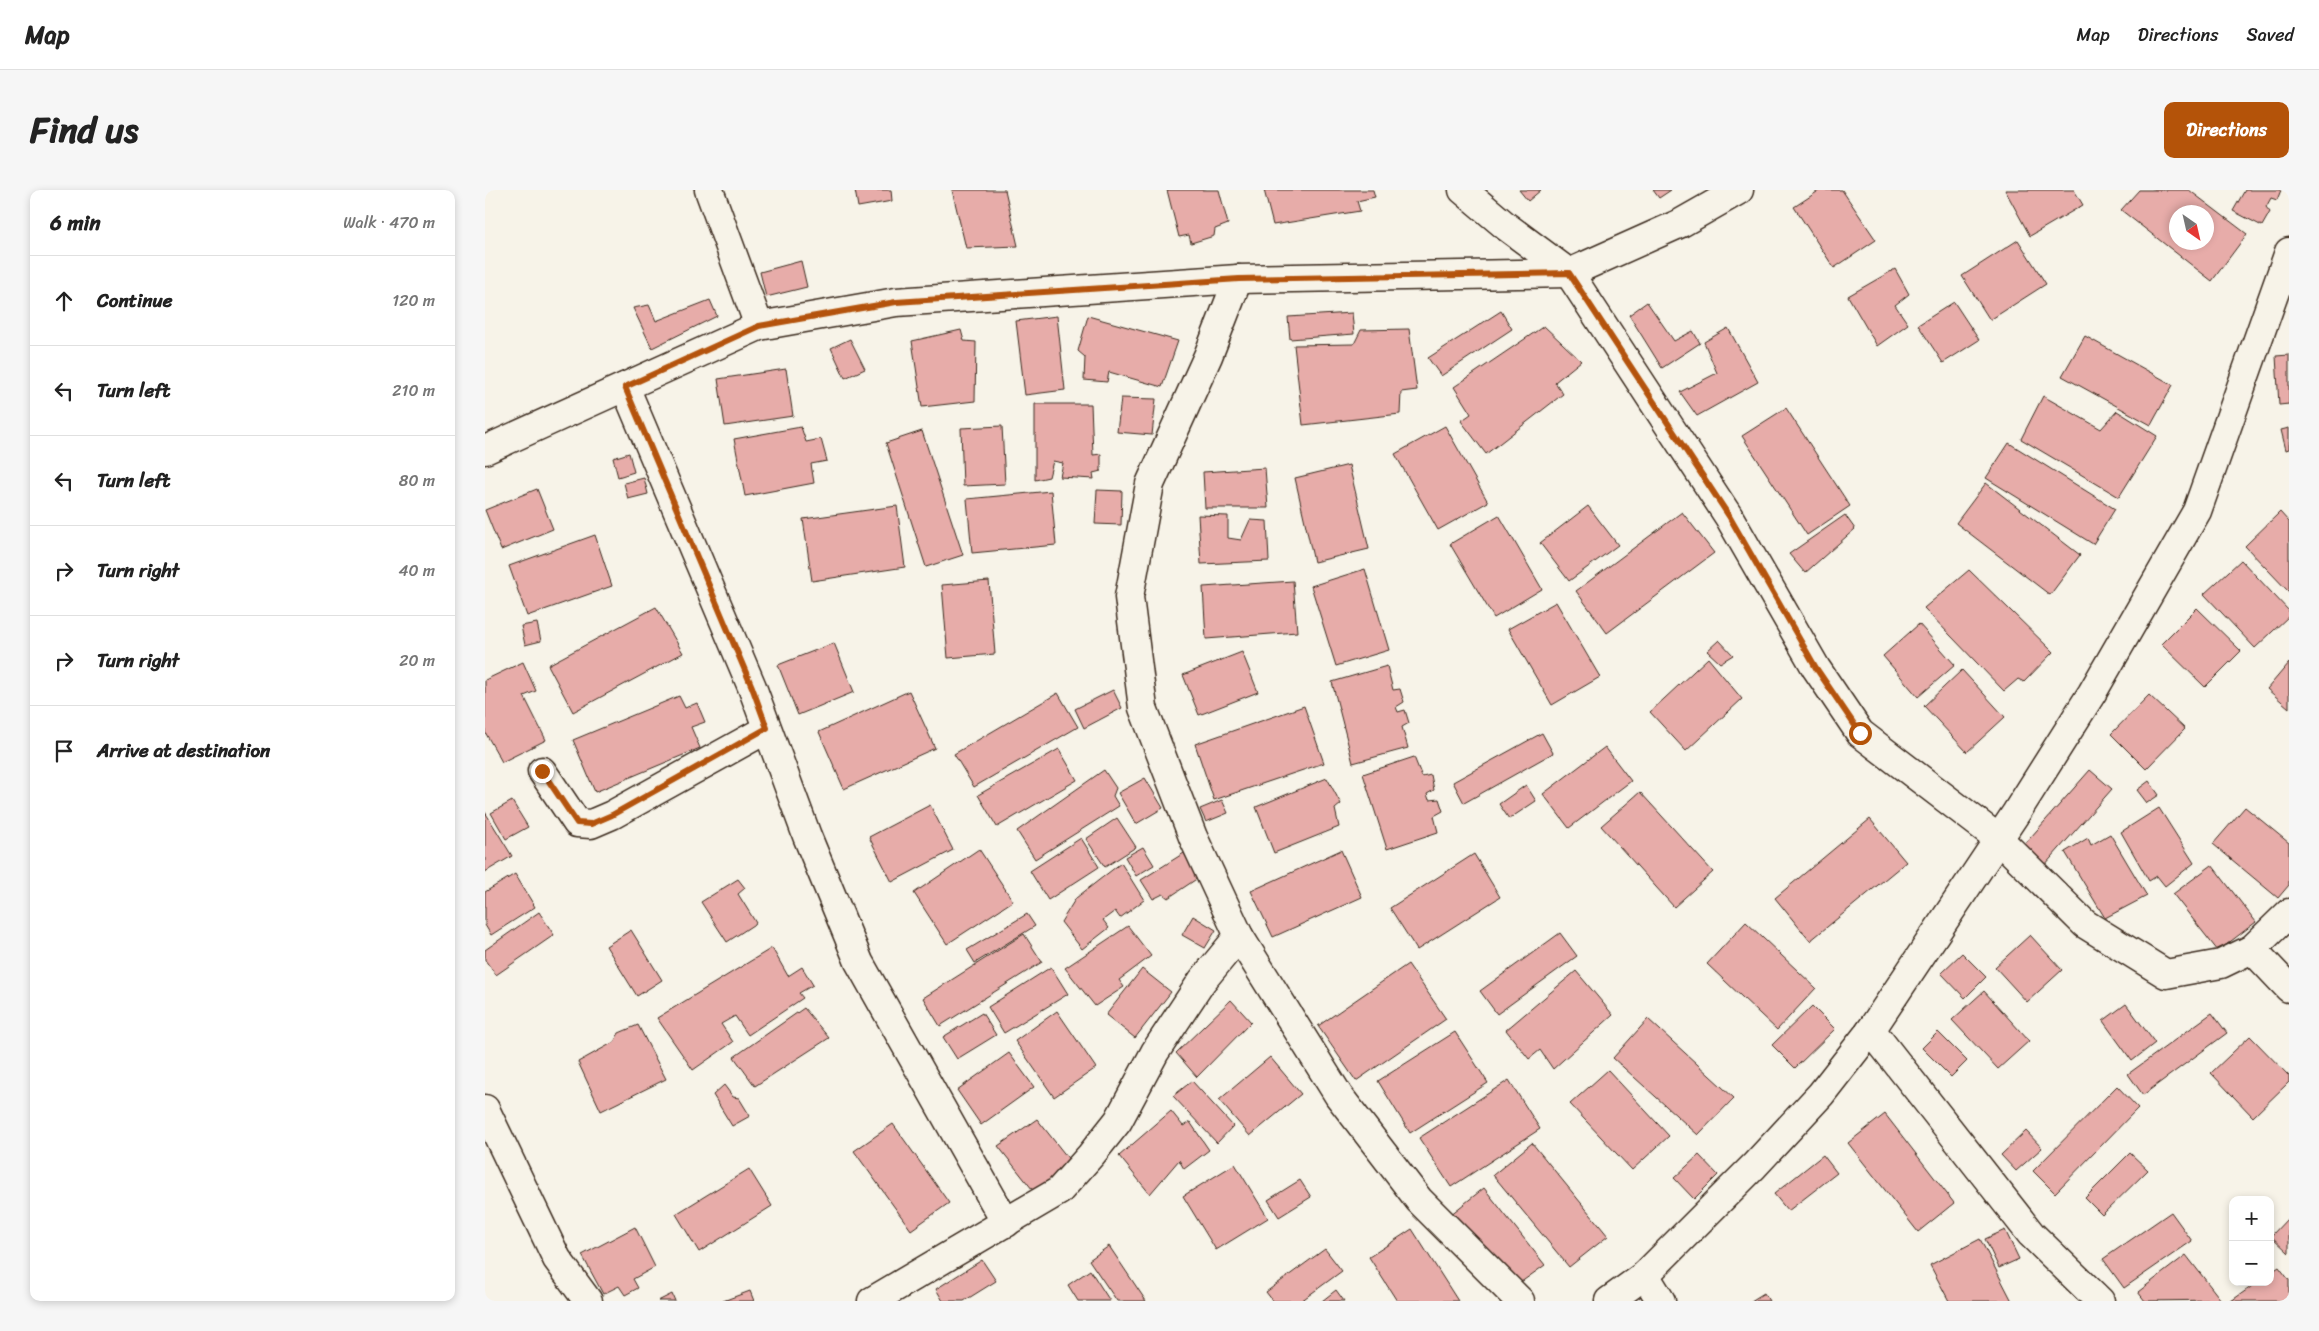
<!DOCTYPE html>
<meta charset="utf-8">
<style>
:root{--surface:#fff;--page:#f6f6f6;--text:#222;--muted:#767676;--line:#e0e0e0;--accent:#b45309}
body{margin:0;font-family:Sriracha,sans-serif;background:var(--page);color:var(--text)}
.controls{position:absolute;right:15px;bottom:15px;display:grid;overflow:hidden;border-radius:10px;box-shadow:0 2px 8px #0003}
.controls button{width:45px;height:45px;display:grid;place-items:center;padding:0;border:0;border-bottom:1px solid var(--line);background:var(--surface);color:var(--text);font:25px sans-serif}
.compass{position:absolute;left:1684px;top:15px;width:45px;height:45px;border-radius:50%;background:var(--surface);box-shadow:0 2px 8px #0003;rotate:146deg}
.stop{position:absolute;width:15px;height:15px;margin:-11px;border:4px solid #b45309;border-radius:50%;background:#fff}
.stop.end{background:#b45309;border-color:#fff;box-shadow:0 1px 5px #0008}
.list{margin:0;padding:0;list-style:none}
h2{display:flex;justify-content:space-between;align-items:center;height:65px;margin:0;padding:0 20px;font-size:21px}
h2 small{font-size:16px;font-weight:400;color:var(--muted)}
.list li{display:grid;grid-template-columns:32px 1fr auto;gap:15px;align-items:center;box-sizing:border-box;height:90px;padding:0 20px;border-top:1px solid var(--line)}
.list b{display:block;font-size:19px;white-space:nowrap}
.list em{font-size:16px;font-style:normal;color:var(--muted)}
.icon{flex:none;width:28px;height:28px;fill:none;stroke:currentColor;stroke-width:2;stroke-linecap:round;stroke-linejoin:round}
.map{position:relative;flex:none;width:1804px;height:1111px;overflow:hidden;border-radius:10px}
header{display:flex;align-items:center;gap:30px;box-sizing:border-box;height:70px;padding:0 25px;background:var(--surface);border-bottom:1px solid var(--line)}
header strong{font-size:24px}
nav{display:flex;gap:28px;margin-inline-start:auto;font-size:18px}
.intro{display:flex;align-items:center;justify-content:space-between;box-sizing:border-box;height:120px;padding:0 30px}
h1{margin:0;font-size:35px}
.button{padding:12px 22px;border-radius:10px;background:var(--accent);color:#fff;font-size:18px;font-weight:700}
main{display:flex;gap:30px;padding:0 30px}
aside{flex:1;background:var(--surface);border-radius:10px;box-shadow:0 2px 8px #0003}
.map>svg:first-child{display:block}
.building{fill:#e7aca9;stroke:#3b2a1e;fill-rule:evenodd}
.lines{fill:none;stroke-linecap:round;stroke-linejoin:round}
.minor-casing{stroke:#3b2a1e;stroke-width:31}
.minor{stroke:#f7f3e8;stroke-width:28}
.route{stroke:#b45309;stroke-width:6}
</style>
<header>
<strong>Map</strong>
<nav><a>Map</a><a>Directions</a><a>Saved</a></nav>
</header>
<div class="intro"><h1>Find us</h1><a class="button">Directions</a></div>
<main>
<aside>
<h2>6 min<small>Walk · 470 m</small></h2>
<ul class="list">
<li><svg class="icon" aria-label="ahead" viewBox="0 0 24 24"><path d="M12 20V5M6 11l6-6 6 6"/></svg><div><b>Continue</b></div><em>120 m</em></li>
<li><svg class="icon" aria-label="left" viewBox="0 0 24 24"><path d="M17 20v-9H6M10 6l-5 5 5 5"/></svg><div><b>Turn left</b></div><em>210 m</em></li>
<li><svg class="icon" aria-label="left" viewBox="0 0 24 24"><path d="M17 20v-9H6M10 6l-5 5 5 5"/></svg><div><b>Turn left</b></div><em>80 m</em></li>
<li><svg class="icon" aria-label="right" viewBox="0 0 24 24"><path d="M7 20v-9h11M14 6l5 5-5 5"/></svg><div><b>Turn right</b></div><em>40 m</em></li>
<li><svg class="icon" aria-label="right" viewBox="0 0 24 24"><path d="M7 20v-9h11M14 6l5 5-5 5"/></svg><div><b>Turn right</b></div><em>20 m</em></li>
<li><svg class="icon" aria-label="arrive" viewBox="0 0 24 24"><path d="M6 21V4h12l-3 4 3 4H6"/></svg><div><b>Arrive at destination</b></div></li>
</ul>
</aside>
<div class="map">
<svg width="1804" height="1111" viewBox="0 0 1804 1111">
<rect width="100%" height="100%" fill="#f7f3e8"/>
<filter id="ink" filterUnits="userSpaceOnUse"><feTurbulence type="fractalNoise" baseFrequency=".02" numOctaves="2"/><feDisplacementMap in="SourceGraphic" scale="10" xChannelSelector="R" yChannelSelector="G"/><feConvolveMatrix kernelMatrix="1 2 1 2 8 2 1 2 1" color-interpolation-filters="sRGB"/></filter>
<g filter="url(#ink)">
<g class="building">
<path d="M370 0H406L407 11 373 17Z"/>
<path d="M467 0H520L533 56 481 58Z"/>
<path d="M682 0H734L743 34 730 39 729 46 706 53 704 45 694 47Z"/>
<path d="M779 0H888L890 7 872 11 875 21 788 35Z"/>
<path d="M1034 0H1056L1043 11Z"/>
<path d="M1168 0H1186L1174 8Z"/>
<path d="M1335 0H1357L1391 50 1349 78 1309 17Z"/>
<path d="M1520 0H1589L1598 15 1545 46Z"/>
<path d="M1654 0H1704L1762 44 1727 91 1636 20ZM1692 22H1722V52H1692Z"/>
<path d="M1760 0H1796L1792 10 1786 8 1781 17 1785 22 1777 36 1748 21Z"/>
<path d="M1533 50 1561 94 1505 130 1477 86Z"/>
<path d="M316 71 322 97 281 107 275 82Z"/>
<path d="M1410 79 1424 104 1410 115 1423 134 1392 156 1363 106Z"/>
<path d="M225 110 232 126 167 158 148 118 164 115 171 131Z"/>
<path d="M1162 112 1189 151 1208 141 1215 153 1177 178 1144 125Z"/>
<path d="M1469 112 1494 150 1458 173 1433 135Z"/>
<path d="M1016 121 1027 139 956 186 943 168Z"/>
<path d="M867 123 869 144 805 149 803 127Z"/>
<path d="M572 126 580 200 540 205 531 131Z"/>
<path d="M603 126 693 151 677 197 624 182 622 192 599 190 600 167 593 161Z"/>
<path d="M1059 136 1096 171 1070 192 1078 204 1001 264 976 231 986 224 969 197Z"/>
<path d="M1243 138 1273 192 1212 226 1195 202 1232 183 1219 152Z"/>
<path d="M924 139 932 200 916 202 915 224 818 235 809 155 869 154 876 140Z"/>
<path d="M476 140 479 151 491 152 490 211 437 217 427 151Z"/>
<path d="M1600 146 1688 195 1666 235 1577 186Z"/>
<path d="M365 149 380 179 360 188 346 158Z"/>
<path d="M1804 165V214L1794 215 1791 166Z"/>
<path d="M301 179 308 226 240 236 233 189Z"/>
<path d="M1558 206 1616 239 1632 221 1672 246 1634 307 1536 249Z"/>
<path d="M636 208 671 209 667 245 632 242Z"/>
<path d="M550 214H606L608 265 616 264V281L608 283 609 289 575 287 578 273 568 271 564 287 550 290Z"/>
<path d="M1301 218 1365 316 1322 345 1257 246Z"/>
<path d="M517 236 520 294 478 296 476 238Z"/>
<path d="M960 236 1003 312 953 340 910 264Z"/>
<path d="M316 237 321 252 336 249 342 271 326 274 329 293 260 306 249 249Z"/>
<path d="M1804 238V259L1801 260 1796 240Z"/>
<path d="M437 241 478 365 441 377 401 253Z"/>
<path d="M1524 253 1630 319 1608 354 1501 288Z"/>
<path d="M144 263 149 282 133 287 128 268Z"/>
<path d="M864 275 884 359 829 372 810 288Z"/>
<path d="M780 278 783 318H720L718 282Z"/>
<path d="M159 288 163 304 143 309 139 293Z"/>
<path d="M1501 293 1595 365 1565 405 1471 333Z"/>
<path d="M52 299 68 339 16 360 0 320Z"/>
<path d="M612 300 637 301 636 335 610 334Z"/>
<path d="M566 301 571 355 487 363 482 309Z"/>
<path d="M412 316 420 377 327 391 318 329Z"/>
<path d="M1103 316 1133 355 1084 391 1055 353Z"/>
<path d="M1197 322 1229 363 1122 443 1091 401Z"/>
<path d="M1795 322 1804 332V402L1760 356Z"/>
<path d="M713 325 743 326V348L756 350 765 330 782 331 784 371 716 374Z"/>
<path d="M1014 325 1057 399 1009 428 965 354Z"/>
<path d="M1360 325 1370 339 1320 383 1304 364Z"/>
<path d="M110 345 127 396 42 426 24 376Z"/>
<path d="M1756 370 1804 421V426L1770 458 1719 404Z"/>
<path d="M880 379 904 460 851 476 826 396Z"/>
<path d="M1484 380 1568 462 1539 492 1533 489 1519 501 1439 418Z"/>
<path d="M504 391 510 464 463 468 457 395Z"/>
<path d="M808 391 812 442 721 449 718 397Z"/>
<path d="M1071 412 1115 487 1067 515 1023 439Z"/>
<path d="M171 417 198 463 88 522 63 475Z"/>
<path d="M1712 418 1756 461 1720 497 1676 454Z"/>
<path d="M52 433 56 451 40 455 36 436Z"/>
<path d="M1434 434 1470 475 1433 507 1398 466Z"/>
<path d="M1234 450 1248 465 1235 473 1222 461Z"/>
<path d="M349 453 369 502 313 525 293 475Z"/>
<path d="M757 462 773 502 714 525 698 485Z"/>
<path d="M1223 468 1257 509 1201 561 1165 522Z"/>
<path d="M38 472 51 501 39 506 61 550 17 572 0 542V490Z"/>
<path d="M1804 473V518L1782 499Z"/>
<path d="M902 476 908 500 915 499 919 512 911 517 913 522 920 520 924 533 917 537 923 558 868 573 847 492Z"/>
<path d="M1477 480 1520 527 1482 562 1439 516Z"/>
<path d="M628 500 637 518 599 538 590 519Z"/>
<path d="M424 501 450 558 359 599 334 542Z"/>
<path d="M573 503 593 537 489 597 469 564Z"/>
<path d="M1664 505 1700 539 1661 579 1626 544Z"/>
<path d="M194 506 200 518 212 513 220 532 206 537 215 558 110 602 88 550Z"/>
<path d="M819 516 839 573 729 610 710 554Z"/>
<path d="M1057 543 1068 563 979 613 968 592Z"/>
<path d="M1120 557 1146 591 1084 638 1058 604Z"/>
<path d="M574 559 592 590 512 637 493 605Z"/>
<path d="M929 567 937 587 946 585 949 600 942 604 944 610 954 609 958 621 949 626 953 642 902 659 878 584Z"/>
<path d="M619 580 631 598 628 606 634 616 550 669 532 641Z"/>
<path d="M1605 580 1627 599 1559 676 1538 656Z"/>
<path d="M660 588 678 618 651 634 633 603Z"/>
<path d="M842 588 856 614 850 619 854 637 789 663 771 617Z"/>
<path d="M1664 591 1674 605 1662 613 1652 600Z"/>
<path d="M1041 595 1051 611 1024 629 1014 614Z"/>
<path d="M1155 602 1228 682 1189 717 1116 636Z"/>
<path d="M737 610 743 623 721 632 715 619Z"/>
<path d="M27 611 43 637 21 649 6 623Z"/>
<path d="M445 615 468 660 407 692 384 647Z"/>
<path d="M1760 617 1804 653V695L1793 708 1728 654Z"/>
<path d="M1674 618 1709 673 1680 696 1672 686 1664 691 1636 642Z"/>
<path d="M0 622 27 666 0 682Z"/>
<path d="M632 628 651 657 620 677 601 649Z"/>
<path d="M1385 629 1421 672 1325 751 1290 708Z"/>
<path d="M1625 644 1662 706 1620 728 1580 662 1603 648 1606 655Z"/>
<path d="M596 648 614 677 563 710 545 681Z"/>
<path d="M658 657 669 675 651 686 640 667Z"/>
<path d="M494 659 528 711 462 754 429 703Z"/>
<path d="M856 660 877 707 788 747 766 701Z"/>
<path d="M699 663 713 688 683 708 678 704 668 709 656 690Z"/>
<path d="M989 664 1015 707 932 760 905 718Z"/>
<path d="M636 673 659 710 635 728 630 721 618 730 624 738 597 759 576 732 591 708Z"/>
<path d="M1727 675 1771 732 1733 761 1688 704Z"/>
<path d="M30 684 50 717 6 745 0 735V702Z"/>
<path d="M253 689 260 698 253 704 271 733 242 752 216 712Z"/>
<path d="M54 722 69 745 11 785 0 770V760Z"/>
<path d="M542 724 550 736 490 773 482 760Z"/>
<path d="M708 726 731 740 720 758 697 745Z"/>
<path d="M1261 732 1331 798 1292 840 1222 774Z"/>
<path d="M643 736 666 766 634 790 639 797 610 816 580 778Z"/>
<path d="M146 740 177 790 152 806 121 756Z"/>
<path d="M1075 743 1092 766 1012 824 995 801Z"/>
<path d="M539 744 557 772 455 836 438 808Z"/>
<path d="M1545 745 1577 780 1542 812 1510 777Z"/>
<path d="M287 758 303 786 317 777 328 795 314 803 318 808 263 845 250 826 236 834 248 852 208 880 172 828Z"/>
<path d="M1477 763 1501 787 1480 808 1456 783Z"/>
<path d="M923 774 961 829 871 891 833 836Z"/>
<path d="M566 777 583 804 519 843 503 817Z"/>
<path d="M657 779 686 802 650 848 621 825Z"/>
<path d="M1091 781 1128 825 1068 879 1055 860 1044 869 1021 840Z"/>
<path d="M1499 801 1544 851 1513 879 1467 830Z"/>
<path d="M746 810 766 832 712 887 691 863Z"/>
<path d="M1641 814 1670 853 1647 871 1618 831Z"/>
<path d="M1327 816 1350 839 1310 878 1287 855Z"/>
<path d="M319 818 344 848 270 896 249 867Z"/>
<path d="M572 821 611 878 569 907 530 851Z"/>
<path d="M497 823 511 845 472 869 458 847Z"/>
<path d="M1727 823 1742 843 1658 905 1643 884Z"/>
<path d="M1163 829 1249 908 1213 945 1128 868Z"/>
<path d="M153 835 181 889 116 921 93 872 129 852 134 843Z"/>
<path d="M970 842 1003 893 925 943 893 891Z"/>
<path d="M1453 842 1482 871 1466 887 1437 858Z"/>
<path d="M1765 846 1804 886V892L1768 927 1726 883Z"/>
<path d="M524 863 549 897 496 935 472 900Z"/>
<path d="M785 867 816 904 765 946 734 910Z"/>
<path d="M1123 880 1184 946 1147 980 1085 914Z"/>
<path d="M1024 890 1055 939 966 997 934 948Z"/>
<path d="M707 891 748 936 732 953 688 906Z"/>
<path d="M239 895 248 907 254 908 265 926 247 936 228 905Z"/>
<path d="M1632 896 1653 918 1570 1003 1548 981Z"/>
<path d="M686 921 698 936 705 932 724 960 699 979 694 970 665 1004 634 966Z"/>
<path d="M1400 924 1469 1013 1433 1042 1363 953Z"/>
<path d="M552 929 586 972 551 1004 513 956Z"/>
<path d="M408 934 464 1013 426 1040 369 961Z"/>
<path d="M1541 941 1557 958 1531 981 1516 965Z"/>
<path d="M1047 953 1123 1046 1084 1077 1008 985Z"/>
<path d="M1645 963 1663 980 1617 1025 1600 1008Z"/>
<path d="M1214 965 1233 985 1209 1009 1189 988Z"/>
<path d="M1338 965 1352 983 1303 1021 1289 1004Z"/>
<path d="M750 974 783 1028 731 1060 698 1006Z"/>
<path d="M264 979 287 1016 214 1062 191 1024Z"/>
<path d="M815 990 826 1007 794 1027 783 1010Z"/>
<path d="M999 998 1060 1075 1025 1100 965 1025Z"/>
<path d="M1686 1022 1707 1051 1639 1098 1618 1069Z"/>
<path d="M1804 1027V1063L1786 1046Z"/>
<path d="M150 1037 170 1077 148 1089 153 1098 140 1105 134 1096 118 1104 97 1065Z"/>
<path d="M927 1039 973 1111H912L884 1067Z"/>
<path d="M1520 1040 1534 1069 1514 1078 1500 1049Z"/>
<path d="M1495 1049 1527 1111H1464L1445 1075Z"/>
<path d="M624 1056 661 1111H632L604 1070Z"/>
<path d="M840 1059 857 1081 816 1111H788L781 1102Z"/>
<path d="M1701 1065 1736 1110 1660 1111 1653 1102Z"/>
<path d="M497 1070 511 1091 479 1111H458L451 1099Z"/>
<path d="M1794 1077 1804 1090V1111H1746L1773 1092H1785V1083Z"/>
<path d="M605 1080 625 1111H593L583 1095Z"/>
<path d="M851 1100 859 1111H837Z"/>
<path d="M265 1101 269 1111H238Z"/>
<path d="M1279 1103 1284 1111H1266Z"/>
<path d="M187 1104 190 1111H173Z"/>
</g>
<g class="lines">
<g class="minor-casing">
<g id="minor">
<path d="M224 0 274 136 411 112 753 89 1084 83 1196 33 1254 0"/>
<path d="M978 0 1022 37 1084 83 1244 327 1331 478 1375 543 1514 649 1600 734 1681 784 1736 774 1767 759 1804 723"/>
<path d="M753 89 723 166 665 294 644 407 658 518 708 647 754 746 854 906 934 1010 1035 1111"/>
<path d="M140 197 267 497 322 646 374 772 521 1033"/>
<path d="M0 260 274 136"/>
<path d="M57 581 92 633 106 634 127 625 282 539"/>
<path d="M1767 759 1804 798"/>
<path d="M1386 840 1546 1044 1615 1111"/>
<path d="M0 919 72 1069 103 1111"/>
<path d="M1160 1085 1176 1111"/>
<path d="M387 1111 574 1001 606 965 633 931 670 862 717 791 754 746"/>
<path d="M1124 1111 1160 1085 1269 976 1336 904 1386 840 1531 623 1607 503 1712 321 1804 62"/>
</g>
</g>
<use href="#minor" class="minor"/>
</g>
</g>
<g class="lines" filter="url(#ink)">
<path class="route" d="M57 581 92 633 106 634 127 625 282 538 267 497 140 197 274 136 411 112 754 89 1084 83 1244 326 1331 478 1375 543"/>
</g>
</svg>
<div class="controls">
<button>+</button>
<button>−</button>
</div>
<svg class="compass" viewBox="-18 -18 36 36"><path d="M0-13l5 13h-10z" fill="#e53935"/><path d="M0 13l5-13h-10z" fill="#767676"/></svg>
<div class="stop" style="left:1375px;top:543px"></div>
<div class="stop end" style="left:57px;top:581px"></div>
</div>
</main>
